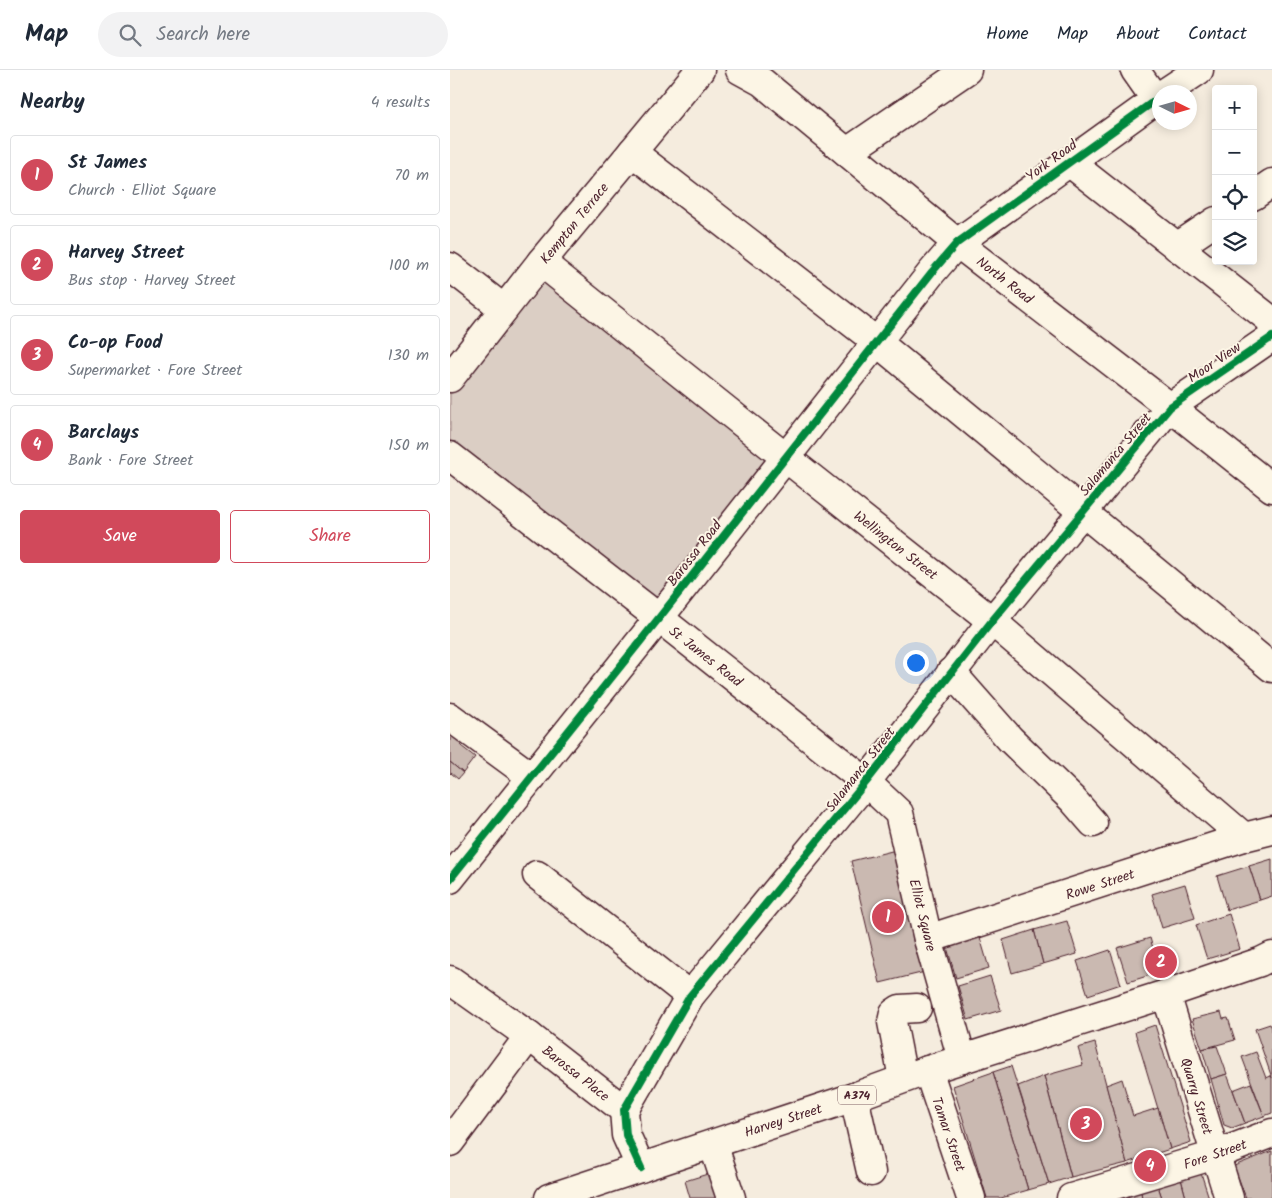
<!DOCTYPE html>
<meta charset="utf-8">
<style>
:root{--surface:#fff;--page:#f2f2f3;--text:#1f2937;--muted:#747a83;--line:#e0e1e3;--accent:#d1495b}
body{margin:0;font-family:Kalam,sans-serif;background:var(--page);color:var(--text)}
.controls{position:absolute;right:15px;top:15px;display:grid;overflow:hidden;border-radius:5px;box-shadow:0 2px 12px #0003}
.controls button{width:45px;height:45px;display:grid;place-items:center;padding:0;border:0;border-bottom:1px solid var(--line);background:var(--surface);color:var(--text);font:25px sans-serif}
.compass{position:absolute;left:702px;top:15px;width:45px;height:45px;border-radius:50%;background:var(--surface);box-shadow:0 2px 12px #0003;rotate:95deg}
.you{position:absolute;left:465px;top:592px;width:18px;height:18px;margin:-12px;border:4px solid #fff;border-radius:50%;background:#1a73e8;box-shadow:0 0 0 8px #1a73e833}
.badge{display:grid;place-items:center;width:32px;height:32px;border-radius:50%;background:var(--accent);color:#fff;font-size:16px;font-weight:700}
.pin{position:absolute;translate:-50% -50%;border:2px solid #fff;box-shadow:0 1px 5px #0006}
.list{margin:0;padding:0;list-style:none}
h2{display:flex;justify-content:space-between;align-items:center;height:65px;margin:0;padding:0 20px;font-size:21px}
h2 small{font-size:16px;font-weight:400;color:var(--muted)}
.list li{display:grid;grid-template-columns:32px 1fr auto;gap:15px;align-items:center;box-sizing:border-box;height:80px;margin:0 10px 10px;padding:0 10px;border:1px solid var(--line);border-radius:5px}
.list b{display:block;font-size:19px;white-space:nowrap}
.list p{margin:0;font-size:16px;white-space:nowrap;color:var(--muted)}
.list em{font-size:16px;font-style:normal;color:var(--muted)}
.actions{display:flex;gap:10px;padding:15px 20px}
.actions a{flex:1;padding:11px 0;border:1px solid var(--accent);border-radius:5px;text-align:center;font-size:18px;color:var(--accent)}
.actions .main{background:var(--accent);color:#fff}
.icon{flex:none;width:28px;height:28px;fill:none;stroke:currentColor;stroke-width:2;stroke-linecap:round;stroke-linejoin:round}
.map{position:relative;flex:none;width:822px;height:1128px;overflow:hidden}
header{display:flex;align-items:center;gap:30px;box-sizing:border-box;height:70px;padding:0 25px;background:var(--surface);border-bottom:1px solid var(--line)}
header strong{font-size:24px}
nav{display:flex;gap:28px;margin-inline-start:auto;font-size:18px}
.search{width:350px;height:45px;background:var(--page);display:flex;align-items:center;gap:12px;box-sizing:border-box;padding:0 18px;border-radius:28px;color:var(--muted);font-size:19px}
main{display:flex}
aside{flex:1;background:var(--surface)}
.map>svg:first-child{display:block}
.green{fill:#dbcec4;stroke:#927678}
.building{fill:#cab9b1;stroke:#4a1f2b}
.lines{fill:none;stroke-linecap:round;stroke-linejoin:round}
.minor-casing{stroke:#4a1f2b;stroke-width:31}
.major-casing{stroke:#4a1f2b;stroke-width:31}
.minor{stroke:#fcf5e5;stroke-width:28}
.major{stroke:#fcf5e5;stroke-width:28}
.cycleway-casing{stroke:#fcf5e5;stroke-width:11}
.cycleway{stroke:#00873e;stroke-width:8}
.labels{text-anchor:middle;stroke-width:4;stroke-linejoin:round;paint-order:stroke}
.shield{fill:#fcf5e5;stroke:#7f5f63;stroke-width:1}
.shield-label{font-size:12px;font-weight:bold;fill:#4a1f2b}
.street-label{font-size:14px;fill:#4a1f2b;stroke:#fcf5e5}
</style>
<header>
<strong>Map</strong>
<div class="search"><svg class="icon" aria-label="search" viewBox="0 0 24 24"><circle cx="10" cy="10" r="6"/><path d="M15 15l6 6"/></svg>Search here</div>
<nav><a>Home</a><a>Map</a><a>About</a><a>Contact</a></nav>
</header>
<main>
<aside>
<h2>Nearby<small>4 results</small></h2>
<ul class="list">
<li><span class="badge">1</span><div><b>St James</b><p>Church · Elliot Square</p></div><em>70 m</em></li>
<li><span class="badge">2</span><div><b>Harvey Street</b><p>Bus stop · Harvey Street</p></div><em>100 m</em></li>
<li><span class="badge">3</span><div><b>Co-op Food</b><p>Supermarket · Fore Street</p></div><em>130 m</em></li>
<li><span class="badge">4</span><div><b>Barclays</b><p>Bank · Fore Street</p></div><em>150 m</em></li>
</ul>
<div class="actions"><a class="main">Save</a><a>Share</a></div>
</aside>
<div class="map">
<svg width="822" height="1128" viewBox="0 0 822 1128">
<rect width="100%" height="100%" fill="#f5ecde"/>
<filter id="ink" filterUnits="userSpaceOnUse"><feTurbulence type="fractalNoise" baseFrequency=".02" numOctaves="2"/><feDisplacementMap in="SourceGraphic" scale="10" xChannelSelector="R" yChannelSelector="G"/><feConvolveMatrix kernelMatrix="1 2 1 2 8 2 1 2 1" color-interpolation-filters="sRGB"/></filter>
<g filter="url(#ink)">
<path class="green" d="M92 198 330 389 208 537 0 378V315Z"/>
<g class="building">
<path d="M0 660 15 671 11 676 25 687 13 703 0 692Z"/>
<path d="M0 692 13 703 8 709 1 703 0 704Z"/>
<path d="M446 780 475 902 430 913 401 791Z"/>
<path d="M822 789V826L810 830 799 796Z"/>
<path d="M799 796 810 830 777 840 767 806Z"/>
<path d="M735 814 745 848 712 858 702 824Z"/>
<path d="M779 844 790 879 757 889 746 855Z"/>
<path d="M617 851 627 884 593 894 584 860Z"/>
<path d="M584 860 593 894 562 903 553 870Z"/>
<path d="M529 864 539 898 506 908 496 874Z"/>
<path d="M700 868 710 902 678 912 667 878Z"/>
<path d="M660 880 671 914 638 925 627 891Z"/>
<path d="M540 906 551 940 518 950 508 916Z"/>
<path d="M771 942 773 949 778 948 785 970 752 979 742 949Z"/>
<path d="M820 954 822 958V1008L805 959Z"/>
<path d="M705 955 741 1072 720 1079 685 962Z"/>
<path d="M645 973 677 1093 621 1107 594 1006 633 995 628 978Z"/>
<path d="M767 976 777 1004 761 1009 752 979Z"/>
<path d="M806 982 816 1008 821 1006 822 1008V1043L814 1046 792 987Z"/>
<path d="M561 996 599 1114 578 1120 543 1002Z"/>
<path d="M543 1002 578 1120 551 1128H537L503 1016Z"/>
<path d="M777 1004 795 1053 782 1058 774 1055 761 1009Z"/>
<path d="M594 1006 621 1107 599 1114 568 1016Z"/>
<path d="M672 1009 683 1046 708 1038 720 1079 677 1093 656 1015Z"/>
<path d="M801 1013 814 1046 795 1053 783 1020Z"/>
<path d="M822 1081V1128H796L784 1096Z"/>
<path d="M264 1102 272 1128H240L235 1111Z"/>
<path d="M751 1103 759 1128H736L731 1109Z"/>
<path d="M731 1109 736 1128H712L708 1116Z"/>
<path d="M708 1116 712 1128H692L691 1122Z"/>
<path d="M691 1122 692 1128H671Z"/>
</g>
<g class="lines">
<g class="minor-casing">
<g id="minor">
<path d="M290 0 312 12 507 173 720 337 822 418"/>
<path d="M685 0 706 30"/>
<path d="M716 22 749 0"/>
<path d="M182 82 427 272 822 598"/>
<path d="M397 82 517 0"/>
<path d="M619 92 822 251"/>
<path d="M803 126 822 113"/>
<path d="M727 177 766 151"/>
<path d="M91 192 335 387 542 551 794 767"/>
<path d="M0 197 54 239"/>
<path d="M0 308 91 192 250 0"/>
<path d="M0 386 209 548 416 712 449 743 478 869 512 989"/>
<path d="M501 602 560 669 623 730 643 753"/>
<path d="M0 647 82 707"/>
<path d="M87 805 240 926"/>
<path d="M0 809 209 548 482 202 507 173 710 27"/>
<path d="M478 869 794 767 822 760"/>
<path d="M0 910 79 966 174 1040"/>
<path d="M716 924 779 1128"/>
<path d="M478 1000 521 1128"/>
<path d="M453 1008 442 952 444 943 450 939 467 938"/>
<path d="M404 1027 421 1102"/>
<path d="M0 1072 79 966"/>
<path d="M263 1074 281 1128"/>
<path d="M191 1098 176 1065 174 1040 240 926 416 712 542 551 720 337 822 267"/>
<path d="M621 1128 765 1085 822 1063"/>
</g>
</g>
<g class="major-casing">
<path id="major" d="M99 1128 404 1027 478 1000 716 924 810 892 822 886"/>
</g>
<use href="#minor" class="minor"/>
<use href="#major" class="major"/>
<g class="cycleway-casing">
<g id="cycleway">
<path d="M0 809 209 548 482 202 507 173 710 27"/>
<path d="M191 1098 176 1065 174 1040 240 926 416 712 542 551 720 337 822 267"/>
</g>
</g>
<use href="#cycleway" class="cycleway"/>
</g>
</g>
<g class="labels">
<rect class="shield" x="388" y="1015.5" width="38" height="19" rx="4"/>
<g class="shield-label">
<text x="407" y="1029">A374</text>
</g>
<g class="street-label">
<text transform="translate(601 90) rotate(-36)" y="5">York Road</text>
<text transform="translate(124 153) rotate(-51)" y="5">Kempton Terrace</text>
<text transform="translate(555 210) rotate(38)" y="5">North Road</text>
<text transform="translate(764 292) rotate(-34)" y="5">Moor View</text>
<text transform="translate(665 384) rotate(-50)" y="5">Salamanca Street</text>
<text transform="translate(446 475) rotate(38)" y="5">Wellington Street</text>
<text transform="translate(244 483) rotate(-52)" y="5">Barossa Road</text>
<text transform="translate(256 586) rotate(38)" y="5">St James Road</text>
<text transform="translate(410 699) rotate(-52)" y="5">Salamanca Street</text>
<text transform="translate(650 814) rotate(-18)" y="5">Rowe Street</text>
<text transform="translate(473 845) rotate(76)" y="5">Elliot Square</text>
<text transform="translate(126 1003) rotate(38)" y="5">Barossa Place</text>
<text transform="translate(747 1026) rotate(73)" y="5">Quarry Street</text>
<text transform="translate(333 1050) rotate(-18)" y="5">Harvey Street</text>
<text transform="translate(499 1064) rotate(71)" y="5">Tamar Street</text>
<text transform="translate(765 1084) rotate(-19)" y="5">Fore Street</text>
</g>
</g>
</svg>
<div class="controls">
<button>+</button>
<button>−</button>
<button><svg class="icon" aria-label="locate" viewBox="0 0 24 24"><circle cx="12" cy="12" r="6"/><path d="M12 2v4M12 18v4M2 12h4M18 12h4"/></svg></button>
<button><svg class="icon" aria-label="layers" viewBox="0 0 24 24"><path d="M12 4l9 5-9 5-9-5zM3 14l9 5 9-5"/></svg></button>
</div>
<svg class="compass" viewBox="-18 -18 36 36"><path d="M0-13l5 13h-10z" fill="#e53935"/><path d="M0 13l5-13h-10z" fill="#747a83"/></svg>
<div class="you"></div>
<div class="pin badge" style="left:438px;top:847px">1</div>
<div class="pin badge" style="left:711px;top:892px">2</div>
<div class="pin badge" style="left:636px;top:1054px">3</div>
<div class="pin badge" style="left:700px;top:1096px">4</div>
</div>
</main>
